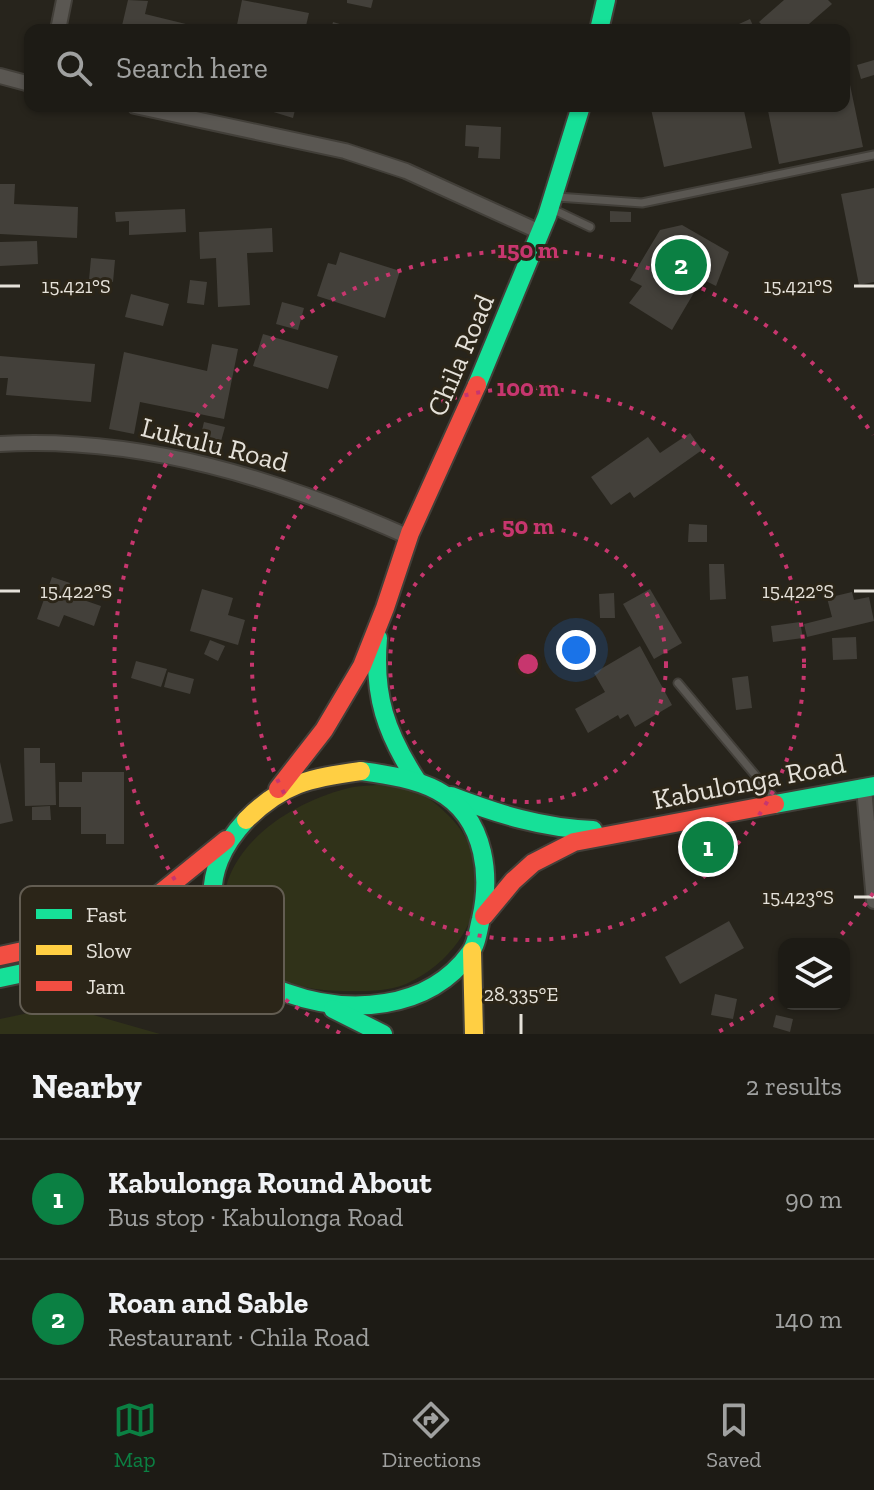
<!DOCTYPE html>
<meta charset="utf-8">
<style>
:root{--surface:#1d1b15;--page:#2a2822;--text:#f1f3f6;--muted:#a0a1a0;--line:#3b3934;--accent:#0b8043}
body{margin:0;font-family:"Zilla Slab",serif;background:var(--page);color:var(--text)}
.controls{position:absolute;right:24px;bottom:24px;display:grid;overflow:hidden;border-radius:16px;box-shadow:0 2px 6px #0004}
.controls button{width:72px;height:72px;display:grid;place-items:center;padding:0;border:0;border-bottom:2px solid var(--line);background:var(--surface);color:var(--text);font:40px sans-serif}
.you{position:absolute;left:576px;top:650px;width:28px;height:28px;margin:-20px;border:6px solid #fff;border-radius:50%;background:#1a73e8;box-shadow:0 0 0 12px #1a73e833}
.badge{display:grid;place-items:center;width:52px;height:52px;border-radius:50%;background:var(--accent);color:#fff;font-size:26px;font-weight:700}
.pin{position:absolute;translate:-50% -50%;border:4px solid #fff;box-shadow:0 2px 8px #0006}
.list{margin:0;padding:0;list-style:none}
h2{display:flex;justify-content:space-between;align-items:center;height:104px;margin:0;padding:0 32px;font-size:34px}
h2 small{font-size:26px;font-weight:400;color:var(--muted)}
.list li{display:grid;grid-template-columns:52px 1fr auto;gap:24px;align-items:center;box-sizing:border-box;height:120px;padding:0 32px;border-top:2px solid var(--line)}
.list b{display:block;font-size:30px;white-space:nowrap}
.list p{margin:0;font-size:26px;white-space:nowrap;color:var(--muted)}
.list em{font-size:26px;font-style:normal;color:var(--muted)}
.icon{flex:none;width:44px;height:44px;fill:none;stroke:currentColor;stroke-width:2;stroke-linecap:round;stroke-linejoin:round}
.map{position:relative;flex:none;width:874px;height:1034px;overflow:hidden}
.search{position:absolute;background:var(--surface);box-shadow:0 2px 6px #0004;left:24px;right:24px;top:24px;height:88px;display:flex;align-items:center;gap:20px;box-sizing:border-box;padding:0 28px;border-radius:16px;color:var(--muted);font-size:30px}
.sheet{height:344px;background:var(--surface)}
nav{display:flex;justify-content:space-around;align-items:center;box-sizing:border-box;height:112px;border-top:2px solid var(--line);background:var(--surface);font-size:22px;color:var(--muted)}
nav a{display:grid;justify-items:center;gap:4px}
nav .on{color:var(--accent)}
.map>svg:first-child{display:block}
.green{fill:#303219}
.building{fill:#43403a}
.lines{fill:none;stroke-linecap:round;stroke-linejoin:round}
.lane-casing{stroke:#423f39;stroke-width:11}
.street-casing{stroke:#423f39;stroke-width:18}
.fast-casing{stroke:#423f39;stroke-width:22}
.slow-casing{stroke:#423f39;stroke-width:22}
.jam-casing{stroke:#423f39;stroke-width:22}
.lane{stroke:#5a5752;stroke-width:7}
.street{stroke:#5a5752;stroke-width:14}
.fast{stroke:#16e098;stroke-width:18}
.slow{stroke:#ffcf43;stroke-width:18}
.jam{stroke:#f24e42;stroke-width:18}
.ticks{fill:none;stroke:#e5e1d9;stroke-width:3}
.ring{fill:none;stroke:#c7366e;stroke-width:4;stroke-dasharray:4 8}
.labels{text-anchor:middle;stroke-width:6;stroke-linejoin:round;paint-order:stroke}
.street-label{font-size:28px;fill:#e5e1d9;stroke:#2b2518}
.key{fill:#2b2518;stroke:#635d52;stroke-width:2}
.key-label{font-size:22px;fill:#e5e1d9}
.ticks-label{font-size:20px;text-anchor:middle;fill:#e5e1d9;stroke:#2b2518;stroke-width:6;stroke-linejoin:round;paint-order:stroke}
.centre{fill:#c7366e;stroke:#2b2518;stroke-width:4}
.ring-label{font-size:24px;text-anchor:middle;font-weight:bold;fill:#c7366e;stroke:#2b2518;stroke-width:6;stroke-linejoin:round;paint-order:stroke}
</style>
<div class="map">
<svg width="874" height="1034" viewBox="0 0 874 1034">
<rect width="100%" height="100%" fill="#27241c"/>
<g class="green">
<path d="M387 784C396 786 408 787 416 791 429 797 440 807 450 817 505 874 473 954 406 984 390 991 369 991 352 991 321 992 292 987 265 973 237 958 224 946 223 913 221 848 288 804 345 789 358 785 373 786 387 784Z"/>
<path d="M62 1006 160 1034H0V1019Z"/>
</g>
<g class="building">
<path d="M128 0 148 1 145 14 194 26 193 30H121Z"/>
<path d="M242 0 309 13 305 30H236Z"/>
<path d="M347 0H373L371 8 347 3Z"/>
<path d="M784 0H828L832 4 802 30H767L759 22Z"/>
<path d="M750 19 755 30H726Z"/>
<path d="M333 22 356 29V30H331Z"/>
<path d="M874 60V75L861 79 857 65Z"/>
<path d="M849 80 863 147 779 164 767 106H844V81Z"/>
<path d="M268 106H296L293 118 267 110Z"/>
<path d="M668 106H743L752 148 664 167 651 109Z"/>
<path d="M466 125 501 127 500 159 478 158 479 147 465 146Z"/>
<path d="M0 184H15L14 204 78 207 77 238 0 234Z"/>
<path d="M874 188V282L859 285 841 194Z"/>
<path d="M185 209 186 232 129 235V221L116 222 115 212Z"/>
<path d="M610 211 631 212V222H610Z"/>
<path d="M682 225 729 252 716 286 702 279 672 330 629 303 642 286 630 280 660 230Z"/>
<path d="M272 228 273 252 247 253 250 305 218 307 216 258 200 259 199 232Z"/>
<path d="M37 241 38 264 0 266V242Z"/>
<path d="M340 252 400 271 385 318 317 296 328 263 336 265Z"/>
<path d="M91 258 115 260 113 282 89 280Z"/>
<path d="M190 280 207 282 204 305 187 303Z"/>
<path d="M131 294 169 304 163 326 125 317Z"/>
<path d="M282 302 304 308 298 330 276 324Z"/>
<path d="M263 334 338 356 328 389 253 366Z"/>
<path d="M212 344 238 349 224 419 140 402 134 434 109 429 124 352 207 371Z"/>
<path d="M0 356 95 364 91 402 6 395 8 378H0Z"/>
<path d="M204 422 225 427 218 452 198 447Z"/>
<path d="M690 433 702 450 634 498 630 492 611 505 591 477 648 437 660 453Z"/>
<path d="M689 524 707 525V542H688Z"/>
<path d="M709 564H724L726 599 710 600Z"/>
<path d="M52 577 70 583 66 594 101 606 94 626 64 615 59 627 37 619Z"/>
<path d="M202 589 233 598 228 615 245 620 238 645 190 631Z"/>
<path d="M650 589 682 643 654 659 623 604Z"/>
<path d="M852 592 854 600 869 597 874 621 807 637 804 624 832 617 827 598Z"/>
<path d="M614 593 615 618H600L599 594Z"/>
<path d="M800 622 803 638 773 642 771 626Z"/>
<path d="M856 637 857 659 833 660 832 638Z"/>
<path d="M210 640 225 646 218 661 204 654Z"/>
<path d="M640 646 672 705 635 727 628 714 620 719 618 715 588 733 575 709 605 692 594 673Z"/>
<path d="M136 661 167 669 161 687 131 678Z"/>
<path d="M168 672 194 679 190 694 164 687Z"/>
<path d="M748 676 752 708 736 710 732 678Z"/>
<path d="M24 748H40V763H55L56 805 25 806Z"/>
<path d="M0 762 13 821 0 824Z"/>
<path d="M82 772H124V844H106V834H81V807H59V782H82Z"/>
<path d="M50 806 51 820H32V807Z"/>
<path d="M729 921 744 948 680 984 665 957Z"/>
<path d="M715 994 737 999 733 1019 711 1015Z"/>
<path d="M776 1015 793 1019 790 1032 773 1027Z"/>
</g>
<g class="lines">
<g class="lane-casing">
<g id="lane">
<path d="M557 197 642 203 874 155"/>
<path d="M552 209 590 227"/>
<path d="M678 683 777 801"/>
</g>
</g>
<g class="street-casing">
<g id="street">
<path d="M58 30 64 0"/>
<path d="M0 76 30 84"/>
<path d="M135 106 345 151 406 171 540 232"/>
<path d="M0 444C143 436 279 479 409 537"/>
<path d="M864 788 874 901"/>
</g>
</g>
<g class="fast-casing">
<g id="fast">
<path d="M599 30 606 0"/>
<path d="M477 385 547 216 581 106"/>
<path d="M378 638C373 696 386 733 417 781"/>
<path d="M451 796C498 814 542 828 593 830"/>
<path d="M775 804 874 786"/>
<path d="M246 820C223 845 209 872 213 908 215 925 219 944 230 959 245 976 266 986 287 993 348 1015 428 1011 470 953 477 944 478 930 481 919 486 897 487 874 482 852 467 788 418 779 361 771"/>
<path d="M0 978 118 953 175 962 254 983"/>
<path d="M333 1009 383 1034"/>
</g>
</g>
<g class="slow-casing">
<g id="slow">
<path d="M246 820C283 783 310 778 361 771"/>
<path d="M472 951 474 1034"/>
</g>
</g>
<g class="jam-casing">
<g id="jam">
<path d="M278 789 324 730 362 666 385 608 410 533 477 385"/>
<path d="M484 916 513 881 533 863 574 842 775 804"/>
<path d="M0 956 102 934 126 921 226 840"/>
</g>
</g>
<use href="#lane" class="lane"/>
<use href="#street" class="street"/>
<use href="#fast" class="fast"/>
<use href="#slow" class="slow"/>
<use href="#jam" class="jam"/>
</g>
<path class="ticks" d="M0 286H20M854 286H874M0 591H20M854 591H874M854 897H874M521 1014V1034"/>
<g class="ring">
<circle cx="528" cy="664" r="138"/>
<circle cx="528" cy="664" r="276"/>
<path d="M873 893A414 414 0 0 1 833 944M783 990A414 414 0 0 1 716 1033M340 1033A414 414 0 1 1 873 435"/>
</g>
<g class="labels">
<g class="street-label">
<text transform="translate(460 355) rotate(-67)" y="10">Chila Road</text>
<text transform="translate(215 444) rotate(14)" y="10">Lukulu Road</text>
<text transform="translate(749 781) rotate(-11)" y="10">Kabulonga Road</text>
</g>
</g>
<rect x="20" y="886" width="264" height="128" rx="12" class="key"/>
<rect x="36" y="909" width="36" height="10" fill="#16e098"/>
<rect x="36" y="945" width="36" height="10" fill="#ffcf43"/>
<rect x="36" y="981" width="36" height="10" fill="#f24e42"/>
<g class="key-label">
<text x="86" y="922">Fast</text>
<text x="86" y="958">Slow</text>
<text x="86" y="994">Jam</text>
</g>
<g class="ticks-label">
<text x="76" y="293">15.421°S</text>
<text x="798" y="293">15.421°S</text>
<text x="76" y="598">15.422°S</text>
<text x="798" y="598">15.422°S</text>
<text x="798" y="904">15.423°S</text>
<text x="521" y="1001">28.335°E</text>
</g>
<circle cx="528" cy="664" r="12" class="centre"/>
<g class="ring-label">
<text x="528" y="258">150 m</text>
<text x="528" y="396">100 m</text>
<text x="528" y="534">50 m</text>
</g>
</svg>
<div class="controls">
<button><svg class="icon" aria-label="layers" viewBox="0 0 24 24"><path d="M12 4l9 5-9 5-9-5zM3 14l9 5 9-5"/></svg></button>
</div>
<div class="you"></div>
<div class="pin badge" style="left:708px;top:847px">1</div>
<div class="pin badge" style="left:681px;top:265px">2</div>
<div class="search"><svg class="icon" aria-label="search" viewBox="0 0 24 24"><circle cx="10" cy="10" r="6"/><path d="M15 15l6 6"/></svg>Search here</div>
</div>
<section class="sheet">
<h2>Nearby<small>2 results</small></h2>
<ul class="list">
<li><span class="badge">1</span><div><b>Kabulonga Round About</b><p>Bus stop · Kabulonga Road</p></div><em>90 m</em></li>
<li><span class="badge">2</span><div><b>Roan and Sable</b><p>Restaurant · Chila Road</p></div><em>140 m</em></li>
</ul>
</section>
<nav>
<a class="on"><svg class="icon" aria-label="map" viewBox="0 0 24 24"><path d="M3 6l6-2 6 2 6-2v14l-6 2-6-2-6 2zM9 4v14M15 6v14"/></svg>Map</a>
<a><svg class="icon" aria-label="directions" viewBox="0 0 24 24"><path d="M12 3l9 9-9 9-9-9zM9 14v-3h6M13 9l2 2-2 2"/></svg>Directions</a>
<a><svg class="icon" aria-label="saved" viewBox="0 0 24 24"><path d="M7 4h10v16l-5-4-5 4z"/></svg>Saved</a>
</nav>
